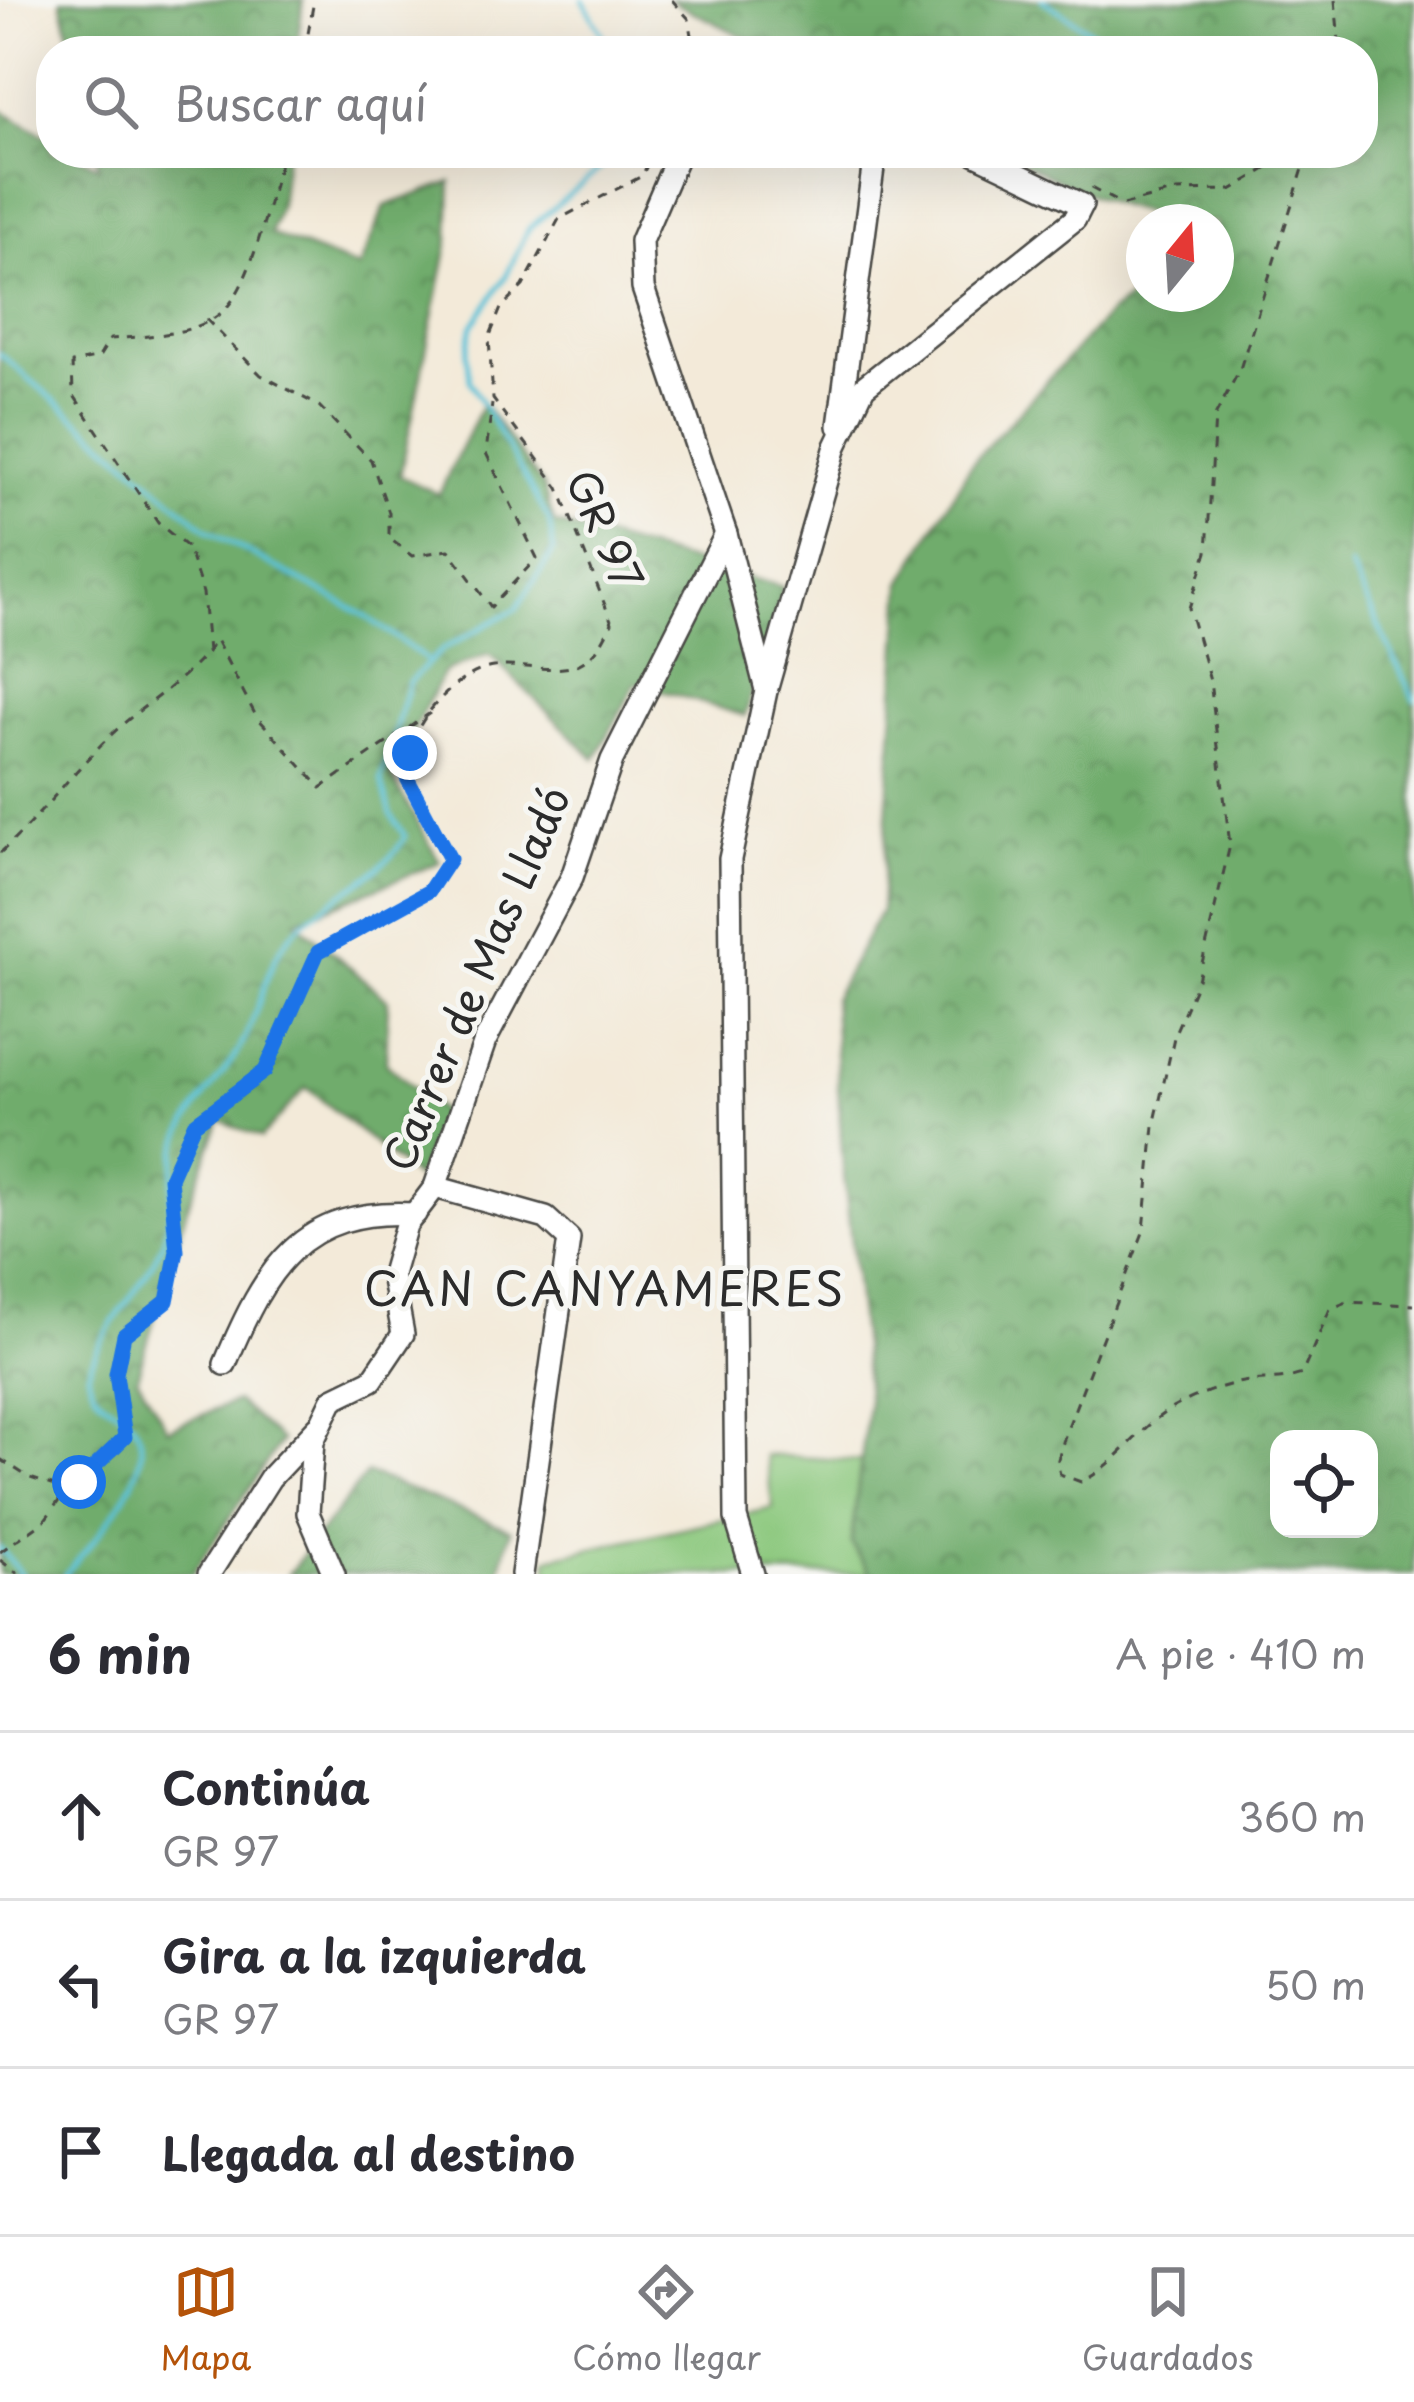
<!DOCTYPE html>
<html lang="es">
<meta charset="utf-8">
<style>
:root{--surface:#fff;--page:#f7f7f7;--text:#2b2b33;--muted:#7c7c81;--line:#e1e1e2;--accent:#b45309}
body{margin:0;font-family:"Playpen Sans",sans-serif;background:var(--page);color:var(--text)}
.controls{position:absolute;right:36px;bottom:36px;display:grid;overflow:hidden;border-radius:24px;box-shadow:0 12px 48px #0002}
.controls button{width:108px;height:108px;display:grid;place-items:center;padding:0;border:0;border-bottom:3px solid var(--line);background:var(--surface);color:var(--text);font:60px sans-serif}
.compass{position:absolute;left:1126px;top:204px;width:108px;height:108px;border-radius:50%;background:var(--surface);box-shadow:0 12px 48px #0002;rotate:18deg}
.stop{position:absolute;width:36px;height:36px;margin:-27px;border:9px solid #1a73e8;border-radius:50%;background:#fff}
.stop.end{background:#1a73e8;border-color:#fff;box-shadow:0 3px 12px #0008}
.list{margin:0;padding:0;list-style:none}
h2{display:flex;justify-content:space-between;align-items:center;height:156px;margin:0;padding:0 48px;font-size:51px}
h2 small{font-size:39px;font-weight:400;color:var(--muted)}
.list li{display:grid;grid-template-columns:78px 1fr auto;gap:36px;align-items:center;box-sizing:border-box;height:168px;padding:0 48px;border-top:3px solid var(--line)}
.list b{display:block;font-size:45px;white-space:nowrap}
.list p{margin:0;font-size:39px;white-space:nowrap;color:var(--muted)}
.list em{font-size:39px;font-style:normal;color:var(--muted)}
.icon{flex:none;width:66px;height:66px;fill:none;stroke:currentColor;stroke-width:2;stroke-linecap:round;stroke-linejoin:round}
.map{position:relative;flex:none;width:1414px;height:1574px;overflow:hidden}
.search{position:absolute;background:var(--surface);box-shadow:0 12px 48px #0002;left:36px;right:36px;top:36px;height:132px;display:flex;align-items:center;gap:30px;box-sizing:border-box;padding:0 42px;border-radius:48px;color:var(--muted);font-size:45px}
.sheet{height:660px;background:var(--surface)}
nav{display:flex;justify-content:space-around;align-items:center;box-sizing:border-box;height:168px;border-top:3px solid var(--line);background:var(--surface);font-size:33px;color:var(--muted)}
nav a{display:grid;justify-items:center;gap:6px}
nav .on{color:var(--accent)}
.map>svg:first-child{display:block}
.green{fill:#8bc87d;stroke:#5b7a54;stroke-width:3}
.forest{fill:url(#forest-crowns);stroke:#4e6c4c;stroke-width:3;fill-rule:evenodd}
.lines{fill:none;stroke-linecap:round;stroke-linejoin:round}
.stream{stroke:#5bc2d8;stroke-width:4.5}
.minor-casing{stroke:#494845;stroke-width:26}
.path{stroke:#494845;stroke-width:3;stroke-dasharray:9 9;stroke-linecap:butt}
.minor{stroke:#fff;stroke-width:21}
.route{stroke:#1a73e8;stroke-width:15}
.labels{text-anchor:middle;stroke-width:10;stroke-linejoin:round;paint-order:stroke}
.street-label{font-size:42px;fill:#2b2b2b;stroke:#f6f6f2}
.neighbourhood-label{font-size:45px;letter-spacing:3px;fill:#2b2b2b;stroke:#f6f6f2}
</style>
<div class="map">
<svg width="1414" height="1574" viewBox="0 0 1414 1574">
<defs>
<pattern id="forest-crowns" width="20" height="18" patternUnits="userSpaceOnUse" patternTransform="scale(3)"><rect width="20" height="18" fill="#70ac6c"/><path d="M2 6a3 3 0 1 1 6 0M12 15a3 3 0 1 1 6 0" fill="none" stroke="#5c8c59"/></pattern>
</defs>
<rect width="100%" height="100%" fill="#f6f6f2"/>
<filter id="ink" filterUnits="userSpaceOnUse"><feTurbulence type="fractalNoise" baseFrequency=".00833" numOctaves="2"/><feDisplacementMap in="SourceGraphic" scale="24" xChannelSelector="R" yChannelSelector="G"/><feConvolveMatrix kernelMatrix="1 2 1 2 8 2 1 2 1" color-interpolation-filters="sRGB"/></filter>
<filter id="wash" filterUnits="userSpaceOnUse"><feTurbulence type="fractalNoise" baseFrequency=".004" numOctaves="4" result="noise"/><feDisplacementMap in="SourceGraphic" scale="48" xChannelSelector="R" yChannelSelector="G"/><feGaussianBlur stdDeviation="2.7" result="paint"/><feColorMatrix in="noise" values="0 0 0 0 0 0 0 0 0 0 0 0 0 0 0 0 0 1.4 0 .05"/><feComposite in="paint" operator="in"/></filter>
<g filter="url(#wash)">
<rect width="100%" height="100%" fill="#f3ead9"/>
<path class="green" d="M765 1455 861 1461 851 1543 871 1574H548V1558L773 1508Z"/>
<g class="forest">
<path d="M61 0H303L297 51H73Z"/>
<path d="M669 0H1414V1574H871L851 1543 868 1404 842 1156 833 999 881 910 902 583 971 464 1109 313 1144 287V294H1216V222C1143 222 1071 191 1009 153H1363V51H792L742 36ZM1279 1439H1369V1529H1279Z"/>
<path d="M0 109 51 139V153H74L99 167 96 153H286L280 206 270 234 359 268 385 206 451 182 449 240 400 476 439 494 483 403 543 486 554 523 783 587 745 716 636 683 595 759 489 654 444 672 390 774 440 862 296 921 388 1000 386 1063 443 1113 416 1178 306 1087 261 1138 220 1120 188 1205 137 1377 168 1429 236 1401 281 1441 192 1574H0Z"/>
<path d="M367 1473 511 1530 499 1574H288Z"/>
</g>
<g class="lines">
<g class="stream">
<path d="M583 0 612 51"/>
<path d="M1042 0 1122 51"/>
<path d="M0 354 210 532 364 615 427 660"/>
<path d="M1350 566 1414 700"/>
<path d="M0 1548 21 1574"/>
<path d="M65 1574C91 1545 171 1458 129 1419 109 1401 93 1403 88 1373 103 1324 141 1292 161 1246 174 1216 169 1178 178 1147 187 1109 223 1079 241 1046 261 1011 263 969 289 937 320 900 387 876 405 836L391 814 381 780 409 682 443 649 516 609 554 551 549 520 470 382 467 353 472 326 505 278 529 228 619 153"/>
</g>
</g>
</g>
<g filter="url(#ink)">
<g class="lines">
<g class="minor-casing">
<g id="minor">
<path d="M679 153 641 241 643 288 726 534 766 690"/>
<path d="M839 426 875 153"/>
<path d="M435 1187 546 1218 569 1239 522 1574"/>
<path d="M225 1364C265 1269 300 1207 415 1214"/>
<path d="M209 1574 270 1478 318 1427"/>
<path d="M334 1574 308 1513 313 1441 333 1399 372 1380 403 1334 392 1274 406 1225 435 1187 485 1041 572 877 612 760 726 534"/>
<path d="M753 1574 736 1518 730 859 766 691 836 446 864 387 1075 219 1082 205 974 153"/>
</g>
</g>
<g class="path">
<path d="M672 0 689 19 695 51"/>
<path d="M1335 0 1340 51"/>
<path d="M305 51 314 0"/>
<path d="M1308 153 1240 369 1215 416 1207 552 1189 608 1210 681 1230 845 1198 980 1175 1033 1154 1126 1144 1230 1066 1432 1057 1463 1060 1474 1081 1482C1119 1464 1138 1426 1176 1406 1193 1397 1218 1387 1237 1383 1259 1378 1280 1382 1302 1374L1330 1309 1347 1302 1414 1305"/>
<path d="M1091 188 1123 205 1177 191 1231 190 1293 153"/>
<path d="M206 319 261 375 319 406 371 460 389 513V538L412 556 449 550 491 607 537 558 486 453 492 404"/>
<path d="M208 652 203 593 188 548 158 523 73 394 72 363 99 357 110 339C144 336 194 336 221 313 253 287 270 193 283 153"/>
<path d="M0 853C40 817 72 772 111 735 146 701 189 680 216 640L256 716 321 788 430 713"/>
<path d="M0 1459 30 1478 67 1490 125 1437 116 1374 124 1335 167 1301 177 1251 170 1178 194 1124 265 1071 318 951 429 891 450 859C438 836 411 802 407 776 401 732 453 673 493 667 519 663 554 674 577 665 596 657 603 640 612 623L559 488 493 399 489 338 501 308 523 286 559 219 642 176 653 153"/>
<path d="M0 1552 44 1521 67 1490"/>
<path d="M0 1560 18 1574"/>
</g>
<use href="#minor" class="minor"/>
</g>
</g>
<g class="lines" filter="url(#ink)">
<path class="route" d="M79 1482 125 1437 116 1374 124 1335 167 1301 177 1251 170 1178 194 1124 265 1071 318 952 429 891 450 859 407 778 410 753"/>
</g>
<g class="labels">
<g class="street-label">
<text transform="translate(604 530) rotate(66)" y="15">GR 97</text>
<text transform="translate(477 979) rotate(-67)" y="15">Carrer de Mas Lladó</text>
</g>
<g class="neighbourhood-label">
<text x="605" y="1306">CAN CANYAMERES</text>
</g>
</g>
</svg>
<div class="controls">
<button><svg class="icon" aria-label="locate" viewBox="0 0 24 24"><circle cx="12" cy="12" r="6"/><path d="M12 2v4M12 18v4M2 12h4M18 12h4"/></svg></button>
</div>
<svg class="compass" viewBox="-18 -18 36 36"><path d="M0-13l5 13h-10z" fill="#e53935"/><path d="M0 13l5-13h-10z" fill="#7c7c81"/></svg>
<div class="stop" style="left:79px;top:1482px"></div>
<div class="stop end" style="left:410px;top:753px"></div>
<div class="search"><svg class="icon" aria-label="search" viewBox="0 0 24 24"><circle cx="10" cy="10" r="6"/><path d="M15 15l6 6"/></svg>Buscar aquí</div>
</div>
<section class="sheet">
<h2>6 min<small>A pie · 410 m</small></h2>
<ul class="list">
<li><svg class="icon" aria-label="ahead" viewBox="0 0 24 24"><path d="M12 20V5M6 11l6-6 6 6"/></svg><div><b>Continúa</b><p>GR 97</p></div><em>360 m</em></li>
<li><svg class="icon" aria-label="left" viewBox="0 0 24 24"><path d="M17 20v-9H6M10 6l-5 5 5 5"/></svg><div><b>Gira a la izquierda</b><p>GR 97</p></div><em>50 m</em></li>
<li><svg class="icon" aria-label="arrive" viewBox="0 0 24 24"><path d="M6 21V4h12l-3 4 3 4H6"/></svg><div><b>Llegada al destino</b></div></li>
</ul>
</section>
<nav>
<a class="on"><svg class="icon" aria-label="map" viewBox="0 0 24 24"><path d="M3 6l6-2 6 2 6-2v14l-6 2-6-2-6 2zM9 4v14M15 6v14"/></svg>Mapa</a>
<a><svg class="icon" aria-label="directions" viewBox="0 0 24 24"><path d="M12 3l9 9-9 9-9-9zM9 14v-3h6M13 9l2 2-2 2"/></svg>Cómo llegar</a>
<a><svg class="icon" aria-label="saved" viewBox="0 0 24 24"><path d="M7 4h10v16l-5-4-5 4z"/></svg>Guardados</a>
</nav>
